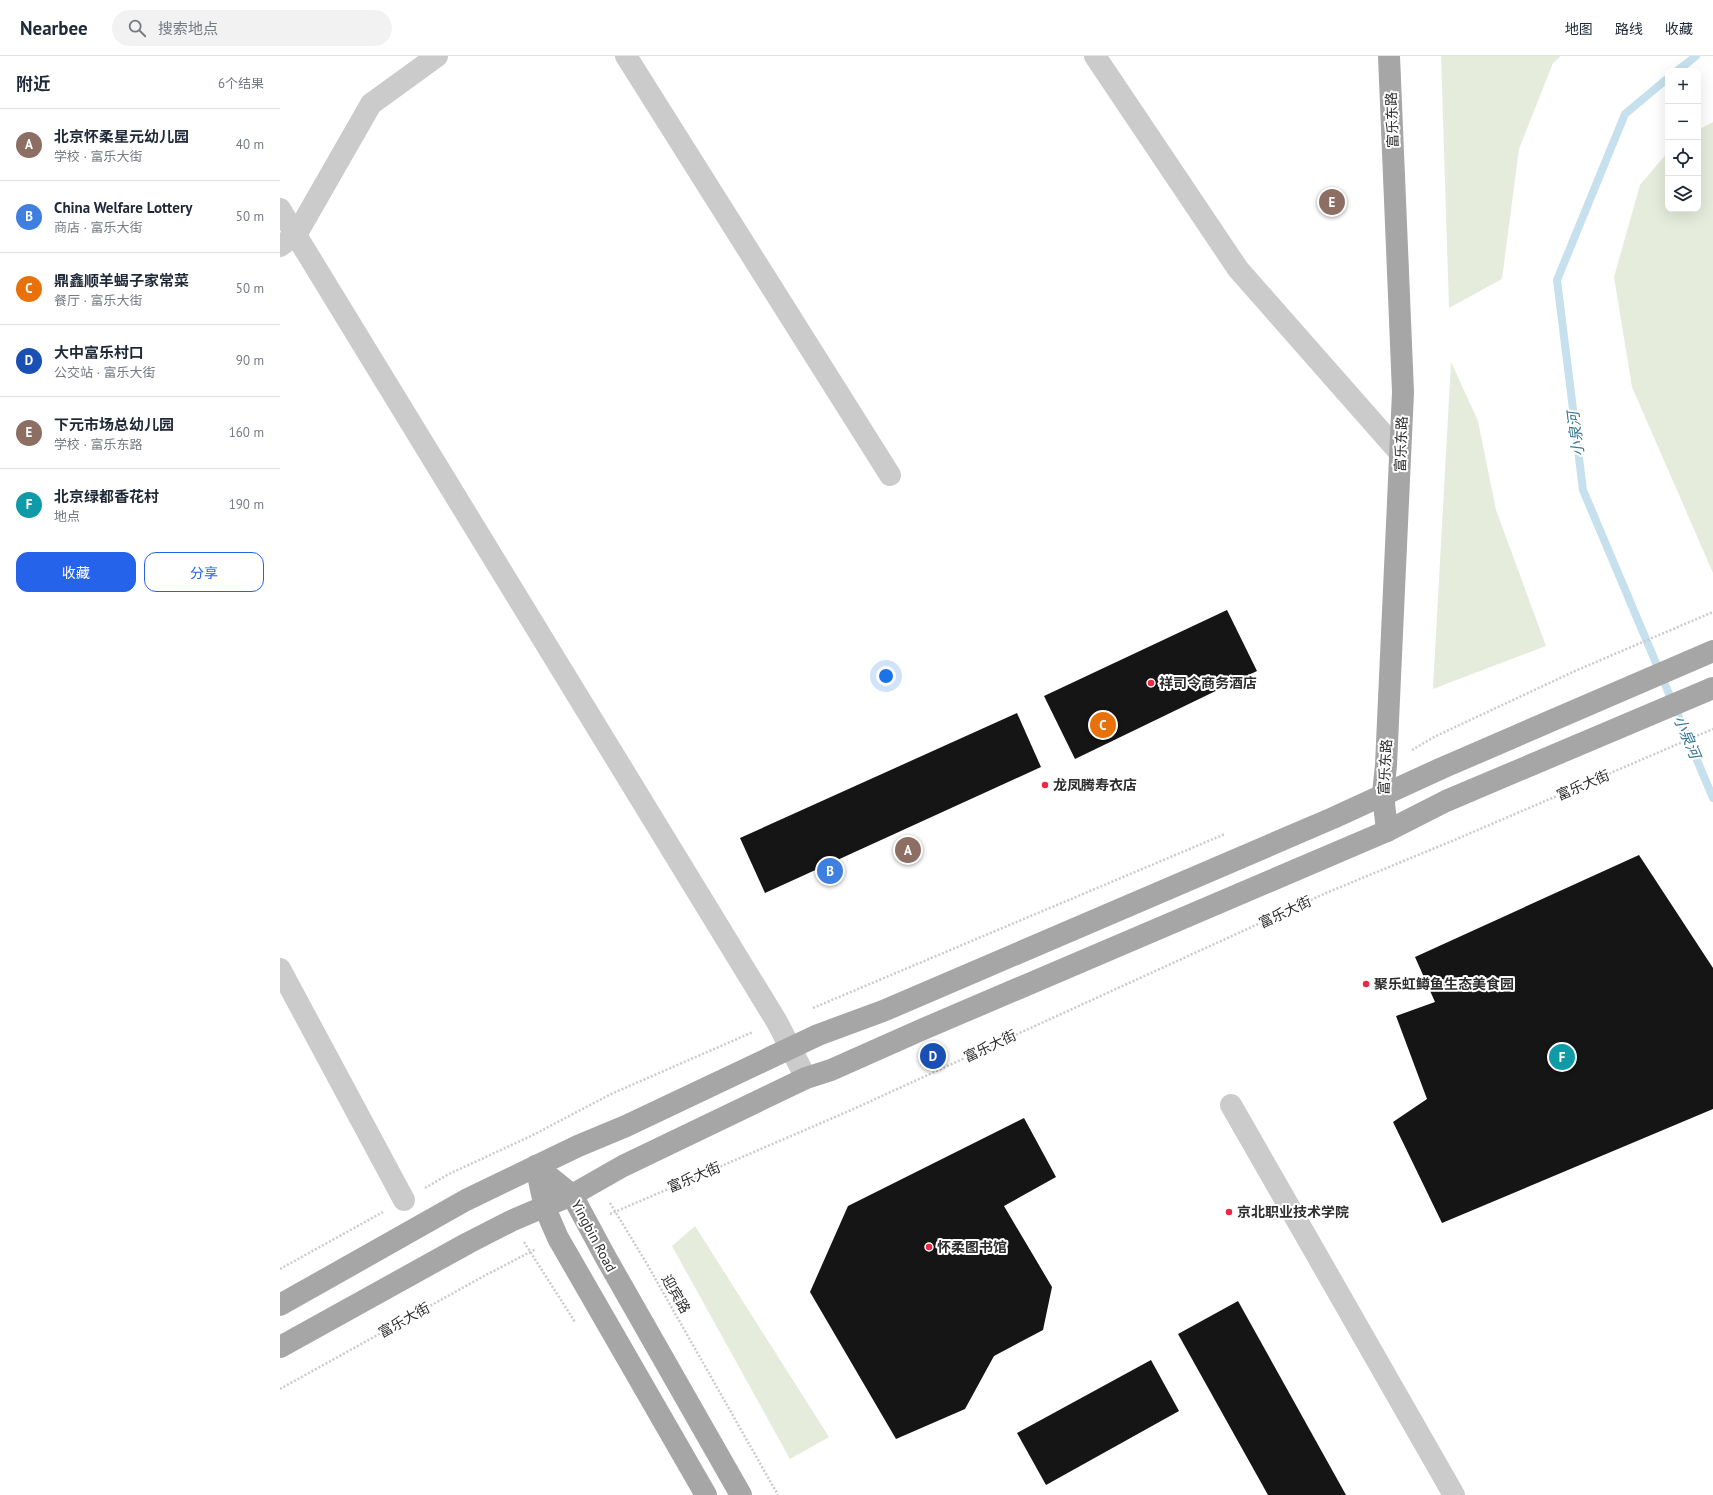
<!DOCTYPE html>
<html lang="zh">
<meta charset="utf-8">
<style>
:root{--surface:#fff;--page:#f2f2f3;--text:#1f2937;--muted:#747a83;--line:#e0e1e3;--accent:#2563eb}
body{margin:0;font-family:"PT Sans","Noto Sans SC",sans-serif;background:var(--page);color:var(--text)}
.controls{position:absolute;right:12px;top:12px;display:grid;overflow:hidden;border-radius:8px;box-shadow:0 4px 16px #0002}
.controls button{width:36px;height:36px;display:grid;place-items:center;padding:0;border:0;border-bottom:1px solid var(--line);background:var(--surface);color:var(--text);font:20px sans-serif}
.you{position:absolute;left:606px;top:620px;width:14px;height:14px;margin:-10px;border:3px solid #fff;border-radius:50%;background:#1a73e8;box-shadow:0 0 0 6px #1a73e833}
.badge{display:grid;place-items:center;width:26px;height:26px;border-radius:50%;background:var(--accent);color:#fff;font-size:13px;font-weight:700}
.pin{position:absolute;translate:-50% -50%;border:2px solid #fff;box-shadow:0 1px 4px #0006}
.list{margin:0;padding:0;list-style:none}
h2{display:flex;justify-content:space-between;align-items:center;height:52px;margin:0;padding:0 16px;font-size:17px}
h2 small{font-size:13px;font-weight:400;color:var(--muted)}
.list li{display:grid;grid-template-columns:26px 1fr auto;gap:12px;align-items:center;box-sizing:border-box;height:72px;padding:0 16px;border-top:1px solid var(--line)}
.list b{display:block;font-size:15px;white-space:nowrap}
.list p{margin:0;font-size:13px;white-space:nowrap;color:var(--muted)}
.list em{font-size:13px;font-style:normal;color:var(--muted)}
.actions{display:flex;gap:8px;padding:12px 16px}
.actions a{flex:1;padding:9px 0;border:1px solid var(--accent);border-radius:12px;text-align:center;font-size:14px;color:var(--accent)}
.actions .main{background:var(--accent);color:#fff}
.icon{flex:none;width:22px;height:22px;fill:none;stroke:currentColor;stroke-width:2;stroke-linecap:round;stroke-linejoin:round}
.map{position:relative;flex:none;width:1433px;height:1439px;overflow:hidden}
header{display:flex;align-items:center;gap:24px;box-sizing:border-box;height:56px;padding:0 20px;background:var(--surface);border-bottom:1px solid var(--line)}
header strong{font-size:19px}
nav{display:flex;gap:22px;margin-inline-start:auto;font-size:14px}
.search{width:280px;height:36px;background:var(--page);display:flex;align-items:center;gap:10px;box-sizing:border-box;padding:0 14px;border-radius:22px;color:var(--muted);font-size:15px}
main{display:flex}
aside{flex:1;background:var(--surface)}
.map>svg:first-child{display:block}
.green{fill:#e5ecdb}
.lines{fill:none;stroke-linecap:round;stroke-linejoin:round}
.stream{stroke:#c6e1ed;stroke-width:8}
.building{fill:#151515}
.path{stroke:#cbcbcb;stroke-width:2.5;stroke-dasharray:2 2;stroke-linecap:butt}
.minor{stroke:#cbcbcb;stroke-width:22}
.major{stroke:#a6a6a6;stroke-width:22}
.poi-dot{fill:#ed2744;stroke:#fff;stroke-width:1.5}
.labels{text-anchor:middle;stroke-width:4;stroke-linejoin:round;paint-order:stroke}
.street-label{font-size:14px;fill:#2e2e2e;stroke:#fff}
.poi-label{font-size:14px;font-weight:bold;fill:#2e2e2e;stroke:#fff;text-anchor:start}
.water-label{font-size:15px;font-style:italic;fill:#387794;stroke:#fff}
</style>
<header>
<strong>Nearbee</strong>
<div class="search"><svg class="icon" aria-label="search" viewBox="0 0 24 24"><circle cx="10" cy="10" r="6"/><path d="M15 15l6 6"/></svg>搜索地点</div>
<nav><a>地图</a><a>路线</a><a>收藏</a></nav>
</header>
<main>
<aside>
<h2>附近<small>6个结果</small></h2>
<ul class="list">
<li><span class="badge" style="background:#8d6e63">A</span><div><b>北京怀柔星元幼儿园</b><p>学校 · 富乐大街</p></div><em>40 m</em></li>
<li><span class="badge" style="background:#3f7fe0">B</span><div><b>China Welfare Lottery</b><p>商店 · 富乐大街</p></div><em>50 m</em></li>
<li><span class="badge" style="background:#e8710a">C</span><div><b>鼎鑫顺羊蝎子家常菜</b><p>餐厅 · 富乐大街</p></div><em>50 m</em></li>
<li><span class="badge" style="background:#1a4fb4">D</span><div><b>大中富乐村口</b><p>公交站 · 富乐大街</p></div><em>90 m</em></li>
<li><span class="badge" style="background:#8d6e63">E</span><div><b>下元市场总幼儿园</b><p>学校 · 富乐东路</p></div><em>160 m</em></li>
<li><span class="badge" style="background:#0f9aa8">F</span><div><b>北京绿都香花村</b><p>地点</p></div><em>190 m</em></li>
</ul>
<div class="actions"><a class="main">收藏</a><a>分享</a></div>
</aside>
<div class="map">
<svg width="1433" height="1439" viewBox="0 0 1433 1439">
<rect width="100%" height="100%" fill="#fff"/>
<g class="green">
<path d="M1161 0H1281L1273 7 1239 93 1222 223 1169 252Z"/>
<path d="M1433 66V517L1352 331 1334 221 1360 129 1388 96V153H1418V74Z"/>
<path d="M1171 306 1198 365 1216 454 1266 590 1153 633Z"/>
<path d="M415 1170 549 1381 510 1403 392 1190Z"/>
</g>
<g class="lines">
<g class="stream">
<path d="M1397 15 1416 0"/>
<path d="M1388 22 1345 58 1277 224 1303 434 1433 742"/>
</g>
</g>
<g class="building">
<path d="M947 554 977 615 795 703 764 640Z"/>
<path d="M737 657 761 711 485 837 460 782Z"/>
<path d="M1359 799 1433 912V1053L1162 1167 1113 1066 1147 1043 1116 960 1155 946 1135 901Z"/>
<path d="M744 1062 776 1121 724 1150 772 1231 763 1274 714 1300 685 1353 616 1383 530 1236 568 1150Z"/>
<path d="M958 1245 1066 1439H988L898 1278Z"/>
<path d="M871 1304 899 1355 766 1429 737 1377Z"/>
</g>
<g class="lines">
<g class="path">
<path d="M1132 694 1156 680 1295 615 1433 556"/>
<path d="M533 952 945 778"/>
<path d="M145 1132 169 1118 251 1080 331 1038 473 976"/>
<path d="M330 1147 367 1208 498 1439"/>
<path d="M330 1158 569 1055 1046 837 1172 785 1433 673"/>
<path d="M244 1186 295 1266"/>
<path d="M0 1213 103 1156"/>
<path d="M0 1333 204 1220 256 1193"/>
</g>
<g class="minor">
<path d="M346 0 610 419"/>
<path d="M815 0 958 213 1120 397"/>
<path d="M0 153 497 966 526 1022"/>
<path d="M0 190 16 179 91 48 157 0"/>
<path d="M0 913 124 1144"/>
<path d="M951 1049 1174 1439"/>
</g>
<g class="major">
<path d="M1107 775 1103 738 1106 709 1123 336 1109 0"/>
<path d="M256 1110 292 1139 326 1202 461 1439"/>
<path d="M256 1110 265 1152 278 1182 426 1439"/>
<path d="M0 1249 186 1144 298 1090 346 1070 538 979 603 955 1053 762 1162 712 1433 595"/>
<path d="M0 1291 188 1187 231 1165 292 1139 343 1110 526 1022 551 1014 641 974 1107 775 1166 745 1433 632"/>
</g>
</g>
<g class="poi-dot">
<circle cx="871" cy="627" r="4"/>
<circle cx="765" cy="729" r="4"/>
<circle cx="1086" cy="928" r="4"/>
<circle cx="949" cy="1156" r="4"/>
<circle cx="649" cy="1191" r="4"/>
</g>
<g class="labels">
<g class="street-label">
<text transform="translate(1112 64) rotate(-92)" y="5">富乐东路</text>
<text transform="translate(1121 388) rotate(-88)" y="5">富乐东路</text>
<text transform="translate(1105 711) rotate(-87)" y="5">富乐东路</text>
<text transform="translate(1303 729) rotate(-23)" y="5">富乐大街</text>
<text transform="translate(1005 856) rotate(-25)" y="5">富乐大街</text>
<text transform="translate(710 990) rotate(-25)" y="5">富乐大街</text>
<text transform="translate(414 1121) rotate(-23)" y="5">富乐大街</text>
<text transform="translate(314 1180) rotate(62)" y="5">Yingbin Road</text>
<text transform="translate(396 1238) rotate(60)" y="5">迎宾路</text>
<text transform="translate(124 1264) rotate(-29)" y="5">富乐大街</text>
</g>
<g class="poi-label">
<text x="879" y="632">祥司令商务酒店</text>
<text x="773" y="734">龙凤腾寿衣店</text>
<text x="1094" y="933">聚乐虹鳟鱼生态美食园</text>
<text x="957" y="1161">京北职业技术学院</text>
<text x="657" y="1196">怀柔图书馆</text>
</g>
<g class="water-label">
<text transform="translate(1296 378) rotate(-97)" y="5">小泉河</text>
<text transform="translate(1407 681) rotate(67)" y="5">小泉河</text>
</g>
</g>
</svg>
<div class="controls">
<button>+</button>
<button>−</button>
<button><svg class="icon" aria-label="locate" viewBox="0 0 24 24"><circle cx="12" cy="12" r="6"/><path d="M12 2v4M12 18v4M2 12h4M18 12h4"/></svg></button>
<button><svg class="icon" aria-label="layers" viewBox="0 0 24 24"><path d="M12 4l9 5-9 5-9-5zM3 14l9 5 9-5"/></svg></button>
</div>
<div class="you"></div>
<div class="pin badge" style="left:628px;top:794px;background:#8d6e63">A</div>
<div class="pin badge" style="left:550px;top:815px;background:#3f7fe0">B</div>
<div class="pin badge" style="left:823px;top:669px;background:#e8710a">C</div>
<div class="pin badge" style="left:653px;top:1000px;background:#1a4fb4">D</div>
<div class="pin badge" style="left:1052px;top:146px;background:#8d6e63">E</div>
<div class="pin badge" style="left:1282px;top:1001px;background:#0f9aa8">F</div>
</div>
</main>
